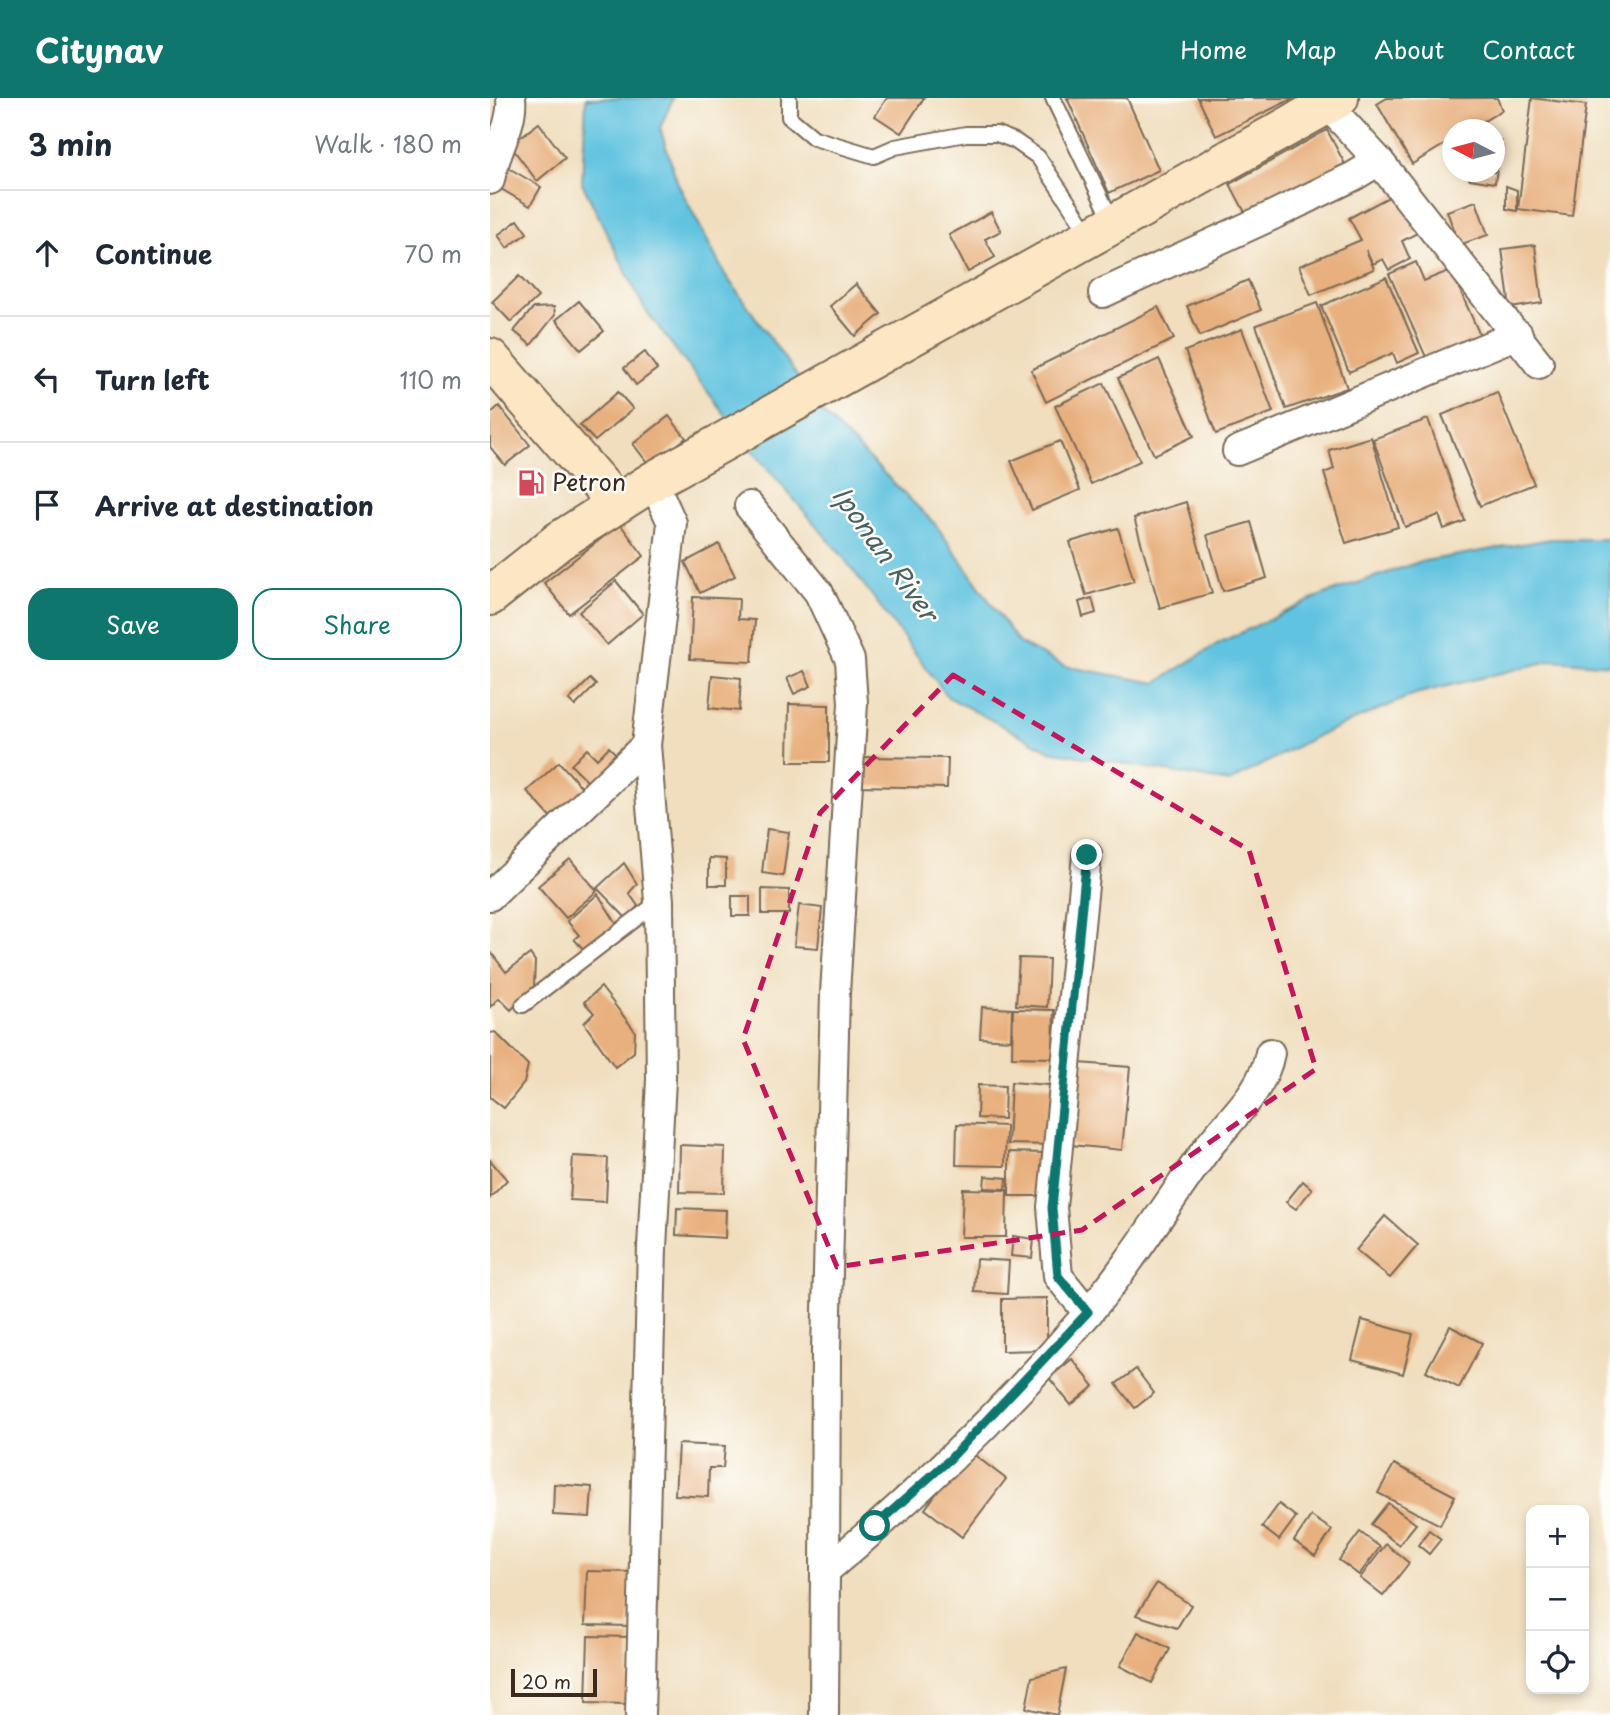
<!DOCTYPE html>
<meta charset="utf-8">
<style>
:root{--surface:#fff;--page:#f6f6f7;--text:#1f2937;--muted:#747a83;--line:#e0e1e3;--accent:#0f766e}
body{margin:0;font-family:"Playpen Sans",sans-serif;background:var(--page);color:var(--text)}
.controls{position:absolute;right:21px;bottom:21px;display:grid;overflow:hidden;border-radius:14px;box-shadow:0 4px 10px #0003}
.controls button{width:63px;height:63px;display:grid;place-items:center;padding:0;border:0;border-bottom:2px solid var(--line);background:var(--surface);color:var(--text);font:35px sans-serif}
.compass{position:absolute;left:952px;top:21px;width:63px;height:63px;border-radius:50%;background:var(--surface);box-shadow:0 4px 10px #0003;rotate:276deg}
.scale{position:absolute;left:21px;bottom:18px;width:86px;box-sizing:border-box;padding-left:7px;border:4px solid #3b2a1e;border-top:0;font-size:19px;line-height:24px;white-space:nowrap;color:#3b2a1e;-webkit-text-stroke:5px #fdfcf7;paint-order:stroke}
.stop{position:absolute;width:21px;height:21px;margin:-16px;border:5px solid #0f766e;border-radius:50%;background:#fff}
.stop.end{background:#0f766e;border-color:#fff;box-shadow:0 2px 7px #0008}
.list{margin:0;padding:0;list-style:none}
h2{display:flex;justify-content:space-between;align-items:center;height:91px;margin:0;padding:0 28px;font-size:30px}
h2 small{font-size:23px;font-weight:400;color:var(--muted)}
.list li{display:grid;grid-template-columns:46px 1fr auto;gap:21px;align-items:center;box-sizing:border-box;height:126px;padding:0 28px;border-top:2px solid var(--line)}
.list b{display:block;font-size:26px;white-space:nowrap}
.list em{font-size:23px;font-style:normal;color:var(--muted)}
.actions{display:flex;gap:14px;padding:21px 28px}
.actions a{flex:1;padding:16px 0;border:2px solid var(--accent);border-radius:21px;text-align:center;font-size:24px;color:var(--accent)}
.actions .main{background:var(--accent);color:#fff}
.icon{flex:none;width:38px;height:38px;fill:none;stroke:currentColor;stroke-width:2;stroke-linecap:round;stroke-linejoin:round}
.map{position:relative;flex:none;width:1120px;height:1617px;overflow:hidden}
header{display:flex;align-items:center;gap:42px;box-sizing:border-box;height:98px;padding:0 35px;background:var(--accent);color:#fff}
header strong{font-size:33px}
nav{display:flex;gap:38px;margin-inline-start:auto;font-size:24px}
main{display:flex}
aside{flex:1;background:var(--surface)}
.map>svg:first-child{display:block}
.water{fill:#61c3e0;stroke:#4e767f;stroke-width:2}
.building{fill:#e8b07e}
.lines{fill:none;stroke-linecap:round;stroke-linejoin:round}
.lane-casing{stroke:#7a6956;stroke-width:18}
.street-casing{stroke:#7a6956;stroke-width:32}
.secondary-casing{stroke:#7a6956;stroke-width:42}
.lane{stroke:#fff;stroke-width:14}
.street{stroke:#fff;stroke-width:28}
.secondary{stroke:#fce6c4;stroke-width:38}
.route{stroke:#0f766e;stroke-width:9}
.marked{fill:none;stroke:#c2185b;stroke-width:5;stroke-dasharray:14 9;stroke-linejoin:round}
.labels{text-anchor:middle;stroke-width:5;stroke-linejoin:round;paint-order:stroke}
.poi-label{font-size:24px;fill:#3b2a1e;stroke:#fdfcf7;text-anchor:start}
.water-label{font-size:26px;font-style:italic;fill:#486062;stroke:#fdfcf7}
</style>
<header>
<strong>Citynav</strong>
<nav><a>Home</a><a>Map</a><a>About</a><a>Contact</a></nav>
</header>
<main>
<aside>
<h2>3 min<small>Walk · 180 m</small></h2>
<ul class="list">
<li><svg class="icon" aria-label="ahead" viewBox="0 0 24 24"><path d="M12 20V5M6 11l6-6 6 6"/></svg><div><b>Continue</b></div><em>70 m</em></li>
<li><svg class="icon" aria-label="left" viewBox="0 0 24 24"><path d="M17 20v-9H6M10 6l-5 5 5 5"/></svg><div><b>Turn left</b></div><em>110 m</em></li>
<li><svg class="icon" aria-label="arrive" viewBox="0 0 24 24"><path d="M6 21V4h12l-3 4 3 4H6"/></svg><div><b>Arrive at destination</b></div></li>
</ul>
<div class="actions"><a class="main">Save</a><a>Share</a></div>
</aside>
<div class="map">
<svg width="1120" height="1617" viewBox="0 0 1120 1617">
<rect width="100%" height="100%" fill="#fdfcf7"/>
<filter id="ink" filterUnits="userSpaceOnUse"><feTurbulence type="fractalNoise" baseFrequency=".0143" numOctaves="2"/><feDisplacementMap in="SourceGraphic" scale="14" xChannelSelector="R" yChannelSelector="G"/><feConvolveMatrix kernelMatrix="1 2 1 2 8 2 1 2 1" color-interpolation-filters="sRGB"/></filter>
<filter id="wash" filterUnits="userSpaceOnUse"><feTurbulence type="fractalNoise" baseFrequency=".00686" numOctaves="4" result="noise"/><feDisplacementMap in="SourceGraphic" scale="28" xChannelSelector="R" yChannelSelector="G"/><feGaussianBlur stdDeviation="1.57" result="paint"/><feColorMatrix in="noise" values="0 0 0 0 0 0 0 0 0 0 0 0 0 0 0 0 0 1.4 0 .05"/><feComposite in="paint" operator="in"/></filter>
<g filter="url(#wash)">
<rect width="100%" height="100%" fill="#f0debe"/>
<path class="water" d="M96 0H183L170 30 188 86 234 175 334 316 445 426 529 545 574 568 666 585 729 545 832 497 929 464 1061 441H1120V567L1064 562 925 596 825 639 739 684 560 653 458 599 353 459 262 352 154 210 92 85Z"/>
<g id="blocks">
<g class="building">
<path d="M397 0H434L411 35 385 18Z"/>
<path d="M577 0H637L669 72 619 95Z"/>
<path d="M708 0H804L726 38Z"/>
<path d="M897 0H1007L1012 12 979 32H962V42L922 66 887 6Z"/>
<path d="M1042 0 1096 7 1082 118 1028 111Z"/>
<path d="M49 25 75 60 47 83 20 47Z"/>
<path d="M837 32 857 70 760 124 740 86Z"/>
<path d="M1004 42 1011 43 1005 85 979 81 980 74H1004Z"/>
<path d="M17 69 51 89 40 108 6 88Z"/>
<path d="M1016 88 1027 92V113L1016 111Z"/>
<path d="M908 94 933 132 912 143 920 161 899 172 893 161 883 166 876 152 884 171 821 197 809 168 871 142 859 120Z"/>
<path d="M986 103 998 137 969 147 957 113Z"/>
<path d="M501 114 511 133 495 141 505 159 478 174 459 137Z"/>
<path d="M28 122 37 135 17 150 8 137Z"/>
<path d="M1045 147 1052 205 1020 210 1012 151Z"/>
<path d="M926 164 934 183 961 172 993 244 940 268 899 176Z"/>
<path d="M29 178 48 199 21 224 2 204Z"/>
<path d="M896 179 929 255 907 265 903 255 859 274 831 208Z"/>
<path d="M758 182 771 212 710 238 697 208Z"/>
<path d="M366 186 391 216 365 238 340 208Z"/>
<path d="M89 203 114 233 91 252 66 222Z"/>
<path d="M827 205 857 290 796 311 766 227Z"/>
<path d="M64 209 65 217 41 247 24 233 43 210Z"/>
<path d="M668 209 684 241 556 304 541 272Z"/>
<path d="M752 231 783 314 726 336 695 253Z"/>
<path d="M155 254 167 271 146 287 134 270Z"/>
<path d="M669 261 704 338 664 357 628 280Z"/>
<path d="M614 285 650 363 601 386 565 308Z"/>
<path d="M128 294 143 311 105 343 90 327Z"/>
<path d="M1007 294 1044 386 990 408 952 317Z"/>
<path d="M9 308 40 347 15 367 0 349V316Z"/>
<path d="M179 318 196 340 160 368 143 346Z"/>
<path d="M938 321 975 423 954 431 949 417 915 429 883 341Z"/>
<path d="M881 339 908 429 856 445 834 375 844 371 839 352Z"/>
<path d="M570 343 590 392 542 412 521 363Z"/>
<path d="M696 404 722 495 670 510 644 420Z"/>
<path d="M761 424 777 480 733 493 717 437Z"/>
<path d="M130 426 154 458 79 516 54 485Z"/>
<path d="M628 430 644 483 596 497 580 444Z"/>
<path d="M229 446 245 478 210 495 195 464Z"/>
<path d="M126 483 153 516 117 547 89 514Z"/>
<path d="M203 499 249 501 248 521 265 522 262 564 200 561Z"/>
<path d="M602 500 606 515 593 519 589 504Z"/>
<path d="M314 573 321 588 304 596 297 580Z"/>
<path d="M222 577 251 580 249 613 219 610Z"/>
<path d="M100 581 106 587 85 608 79 602Z"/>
<path d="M299 606 339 607V664H298Z"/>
<path d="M119 649 134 664 106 692 81 667 97 651 107 661Z"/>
<path d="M369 659 458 660 457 690 369 688Z"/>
<path d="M69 664 97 695 65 724 37 693Z"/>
<path d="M277 731 299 734 293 778 272 775Z"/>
<path d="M219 760 236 761V787H219Z"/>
<path d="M80 761 107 793 76 820 48 788Z"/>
<path d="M134 765 147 786 139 795 148 808 137 821 107 790Z"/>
<path d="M272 791 299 792V816H272Z"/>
<path d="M108 796 128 828 95 853 84 841 89 837 77 823Z"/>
<rect x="242" y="798" width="18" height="20"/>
<path d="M309 807 332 810 328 850 304 848Z"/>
<path d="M0 853 16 874 40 856 45 863 44 888 21 912 9 900 0 909Z"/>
<path d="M529 860 559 861 557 909 526 907Z"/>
<path d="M111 889 145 933 144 954 125 969 94 925 104 915 94 904Z"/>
<path d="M492 909 522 911 521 942 490 940Z"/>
<path d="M523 911 564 912 563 960 522 959Z"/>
<path d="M5 934 38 967 34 985 14 1010 0 999V935Z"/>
<path d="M589 965 640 969 632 1052 581 1047Z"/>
<path d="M521 984 571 988 565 1047 518 1046Z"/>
<path d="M488 987 515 988 514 1021 487 1020Z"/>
<path d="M467 1026 516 1028 515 1068 466 1067Z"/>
<path d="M190 1047 235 1049 234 1095 189 1094Z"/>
<path d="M519 1054 555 1055V1098H519Z"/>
<path d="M83 1058 118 1060 116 1104 80 1102Z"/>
<path d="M0 1062 17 1082 0 1100Z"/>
<path d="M495 1078 517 1080 516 1091 494 1090Z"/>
<path d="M813 1083 822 1091 806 1111 796 1104Z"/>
<path d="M473 1091 517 1092 516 1139H471Z"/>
<path d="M187 1110 236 1112 235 1140 186 1137Z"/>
<path d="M895 1118 928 1147 900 1180 866 1152Z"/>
<path d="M523 1138 544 1141 542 1160 521 1158Z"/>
<path d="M486 1161 519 1163 517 1196 484 1194Z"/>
<path d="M557 1200V1252L512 1253V1201Z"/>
<path d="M872 1222 923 1236 913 1276 862 1262Z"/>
<path d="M960 1228 992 1245 969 1290 936 1273Z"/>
<path d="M582 1261 604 1288 581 1307 559 1280Z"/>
<path d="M646 1271 664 1295 645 1310 626 1286Z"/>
<path d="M188 1346 235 1348 233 1370H219L218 1399 185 1397Z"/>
<path d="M478 1352 516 1381 472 1439 435 1411Z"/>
<path d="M904 1366 965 1398 950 1427 888 1395Z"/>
<path d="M64 1386 102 1389 100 1419 63 1417Z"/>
<path d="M898 1405 926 1426 909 1447 881 1426Z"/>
<path d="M789 1406 806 1419 789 1442 772 1429Z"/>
<path d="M821 1418 842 1432 825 1458 804 1443Z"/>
<path d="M939 1432 951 1441 939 1456 928 1447Z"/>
<path d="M870 1434 890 1449 869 1477 849 1462Z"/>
<path d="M896 1446 919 1465 893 1498 870 1480Z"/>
<path d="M97 1473 140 1474 138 1528 95 1527Z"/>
<path d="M667 1485 701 1507 687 1530 646 1517Z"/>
<path d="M648 1534 680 1551 662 1585 630 1568Z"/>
<path d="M98 1538 140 1539 138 1606 96 1605Z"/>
<path d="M576 1571 567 1617 536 1610 542 1579Z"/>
</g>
</g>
</g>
<g filter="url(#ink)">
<use href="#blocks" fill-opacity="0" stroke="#7a6956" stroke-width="2"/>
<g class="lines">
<g class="lane-casing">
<g id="lane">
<path d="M299 0V19L324 40 384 58 405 49 476 36H507L525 43 548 59 600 137"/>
<path d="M563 0 623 125"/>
<path d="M33 907 168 804"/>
</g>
</g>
<g class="street-casing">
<g id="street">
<path d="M889 63 1049 266"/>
<path d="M0 82C4 55 24 26 21 0"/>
<path d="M613 195 779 119 864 78 889 63 831 0"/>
<path d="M747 353 1028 236"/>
<path d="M259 408 329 495 360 562 363 605 345 895 336 1253 335 1473"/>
<path d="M597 757 562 1109 568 1178 598 1215"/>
<path d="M0 798 156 647"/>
<path d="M150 1617 162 1149 171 982 169 803 156 647 182 425 163 383"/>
<path d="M334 1617 335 1473C429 1395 519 1308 598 1215 641 1165 677 1105 716 1052 739 1021 773 994 780 955"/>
</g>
</g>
<g class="secondary-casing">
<g id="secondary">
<path d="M0 260 126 405"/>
<path d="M0 498 69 443 163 383 849 0"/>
</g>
</g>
<use href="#lane" class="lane"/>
<use href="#street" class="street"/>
<use href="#secondary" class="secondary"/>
</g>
</g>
<g class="lines" filter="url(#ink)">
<path class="route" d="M385 1428 460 1361 598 1214 568 1178 562 1110 597 757"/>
</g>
<path class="marked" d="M463 577 759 752 826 971 592 1132 347 1169 253 941 330 715Z"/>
<defs>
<g id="fuel-bare" transform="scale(2.1)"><path d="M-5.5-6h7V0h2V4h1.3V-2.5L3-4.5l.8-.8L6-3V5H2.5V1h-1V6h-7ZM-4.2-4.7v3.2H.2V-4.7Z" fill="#d1495b" stroke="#fdfcf7" stroke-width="2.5" paint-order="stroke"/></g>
</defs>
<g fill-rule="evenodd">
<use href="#fuel-bare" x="41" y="385"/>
</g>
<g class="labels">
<g class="poi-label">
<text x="62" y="393">Petron</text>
</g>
<g class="water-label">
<text transform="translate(395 456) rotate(54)" y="9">Iponan River</text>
</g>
</g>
</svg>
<div class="controls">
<button>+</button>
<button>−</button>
<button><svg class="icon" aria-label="locate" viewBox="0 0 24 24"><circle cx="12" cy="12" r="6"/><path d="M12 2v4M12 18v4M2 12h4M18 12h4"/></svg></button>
</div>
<svg class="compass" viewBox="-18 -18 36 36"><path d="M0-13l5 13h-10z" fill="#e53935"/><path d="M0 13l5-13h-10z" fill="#747a83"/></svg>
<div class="scale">20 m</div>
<div class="stop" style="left:385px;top:1428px"></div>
<div class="stop end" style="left:597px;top:757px"></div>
</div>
</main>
